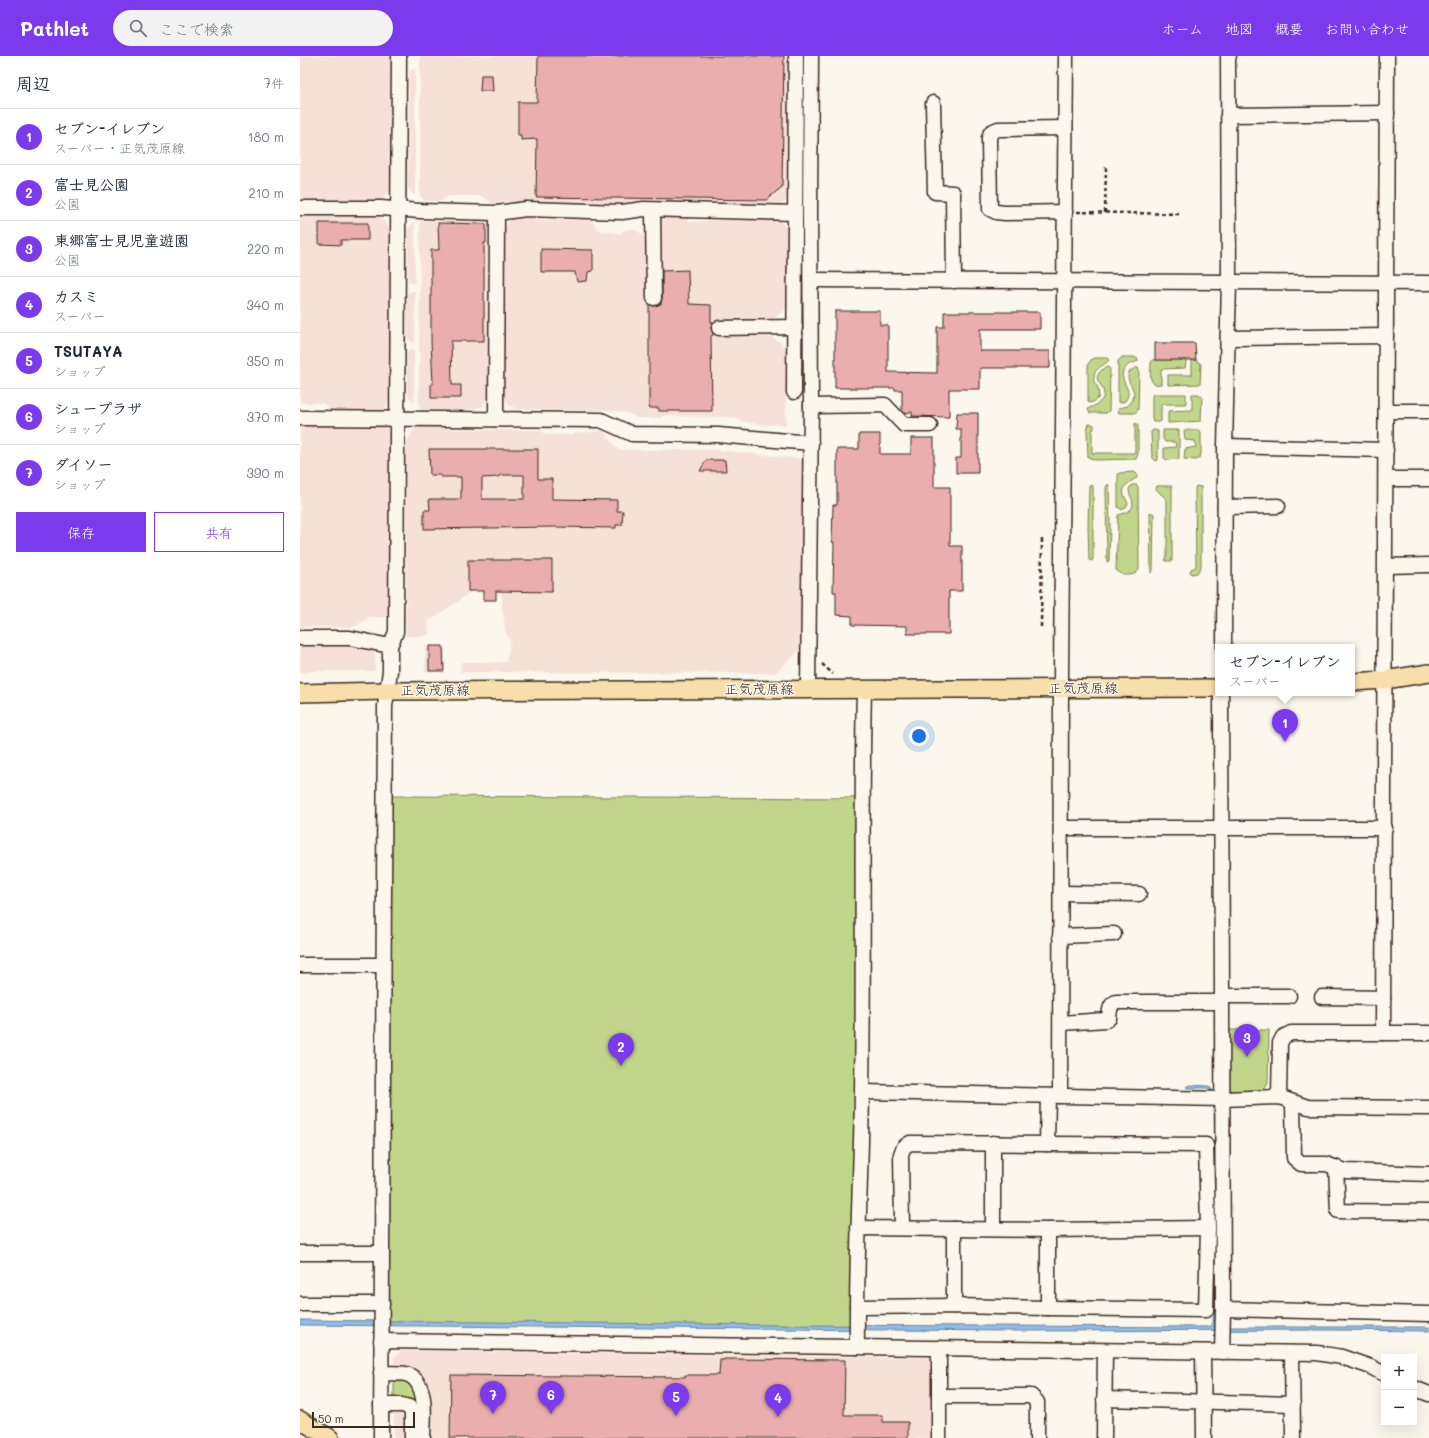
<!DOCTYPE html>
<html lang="ja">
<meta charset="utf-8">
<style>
:root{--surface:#fff;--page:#f2f2f3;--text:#1f2937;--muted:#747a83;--line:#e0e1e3;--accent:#7c3aed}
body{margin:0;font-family:Mali,"Klee One",sans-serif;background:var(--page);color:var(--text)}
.controls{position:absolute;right:12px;bottom:12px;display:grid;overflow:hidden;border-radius:0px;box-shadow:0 4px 16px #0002}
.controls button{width:36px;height:36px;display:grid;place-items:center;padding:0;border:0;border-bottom:1px solid var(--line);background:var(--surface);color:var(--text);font:20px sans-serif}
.scale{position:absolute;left:12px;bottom:10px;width:103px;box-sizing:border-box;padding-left:4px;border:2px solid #3b2a1e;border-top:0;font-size:11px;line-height:14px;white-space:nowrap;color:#3b2a1e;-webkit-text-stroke:3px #fbf7ec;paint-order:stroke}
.you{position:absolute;left:619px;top:680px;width:14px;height:14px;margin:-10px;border:3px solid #fff;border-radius:50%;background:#1a73e8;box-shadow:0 0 0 6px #1a73e833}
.badge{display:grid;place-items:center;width:26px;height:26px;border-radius:50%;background:var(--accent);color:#fff;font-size:13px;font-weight:700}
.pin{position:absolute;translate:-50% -33px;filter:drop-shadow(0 1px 2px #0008)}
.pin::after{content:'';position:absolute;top:21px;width:14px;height:12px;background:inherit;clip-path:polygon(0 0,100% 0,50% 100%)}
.popup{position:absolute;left:915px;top:588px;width:140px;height:52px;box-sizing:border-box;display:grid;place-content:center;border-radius:0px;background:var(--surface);filter:drop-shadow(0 1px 3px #0005);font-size:13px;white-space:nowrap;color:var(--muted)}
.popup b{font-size:15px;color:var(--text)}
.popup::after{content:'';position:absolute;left:50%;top:100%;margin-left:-8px;border:8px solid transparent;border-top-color:var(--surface)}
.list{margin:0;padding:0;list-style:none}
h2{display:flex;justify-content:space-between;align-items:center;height:52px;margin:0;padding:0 16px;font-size:17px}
h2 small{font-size:13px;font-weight:400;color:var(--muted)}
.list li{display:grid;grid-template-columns:26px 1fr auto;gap:12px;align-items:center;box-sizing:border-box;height:56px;padding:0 16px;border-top:1px solid var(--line)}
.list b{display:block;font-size:15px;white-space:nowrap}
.list p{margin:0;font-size:13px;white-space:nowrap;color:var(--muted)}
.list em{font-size:13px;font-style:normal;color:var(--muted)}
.actions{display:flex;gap:8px;padding:12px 16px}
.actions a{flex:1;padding:9px 0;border:1px solid var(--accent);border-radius:0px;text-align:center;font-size:14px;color:var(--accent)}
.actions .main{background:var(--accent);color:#fff}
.icon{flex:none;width:22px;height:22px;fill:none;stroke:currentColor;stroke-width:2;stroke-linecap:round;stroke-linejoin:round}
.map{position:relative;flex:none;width:1129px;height:1382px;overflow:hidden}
header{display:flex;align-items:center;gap:24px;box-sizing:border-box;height:56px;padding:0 20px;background:var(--accent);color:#fff}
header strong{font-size:19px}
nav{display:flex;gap:22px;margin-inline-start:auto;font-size:14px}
.search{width:280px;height:36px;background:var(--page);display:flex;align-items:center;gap:10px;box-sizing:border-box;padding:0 14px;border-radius:22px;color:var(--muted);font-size:15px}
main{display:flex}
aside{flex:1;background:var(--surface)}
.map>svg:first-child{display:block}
.built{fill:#f6e1d9}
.green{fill:#c2d68b;stroke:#7e8054}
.water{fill:#8ebde9;stroke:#6d8298}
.building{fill:#e9aead;stroke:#3b2a1e;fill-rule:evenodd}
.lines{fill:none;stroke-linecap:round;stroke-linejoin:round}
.minor-casing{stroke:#3b2a1e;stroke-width:17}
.major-casing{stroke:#3b2a1e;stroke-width:20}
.path{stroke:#3b2a1e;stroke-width:2.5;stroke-dasharray:4 3;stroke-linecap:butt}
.minor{stroke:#fbf7ec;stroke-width:14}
.major{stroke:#f8deab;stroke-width:17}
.labels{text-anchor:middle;stroke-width:3;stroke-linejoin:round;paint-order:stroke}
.street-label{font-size:14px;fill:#3b2a1e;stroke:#fbf7ec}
</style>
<header>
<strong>Pathlet</strong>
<div class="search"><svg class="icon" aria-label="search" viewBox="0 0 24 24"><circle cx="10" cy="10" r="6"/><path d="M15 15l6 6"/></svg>ここで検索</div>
<nav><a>ホーム</a><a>地図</a><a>概要</a><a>お問い合わせ</a></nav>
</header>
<main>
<aside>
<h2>周辺<small>7件</small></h2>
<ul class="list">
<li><span class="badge">1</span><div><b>セブン-イレブン</b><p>スーパー · 正気茂原線</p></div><em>180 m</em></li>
<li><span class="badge">2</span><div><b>富士見公園</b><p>公園</p></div><em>210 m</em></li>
<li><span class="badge">3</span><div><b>東郷富士見児童遊園</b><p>公園</p></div><em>220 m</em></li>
<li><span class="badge">4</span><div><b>カスミ</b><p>スーパー</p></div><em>340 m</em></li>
<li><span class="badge">5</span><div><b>TSUTAYA</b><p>ショップ</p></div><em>350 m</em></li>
<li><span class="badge">6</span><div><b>シュープラザ</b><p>ショップ</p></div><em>370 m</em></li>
<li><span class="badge">7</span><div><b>ダイソー</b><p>ショップ</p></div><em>390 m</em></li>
</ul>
<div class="actions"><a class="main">保存</a><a>共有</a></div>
</aside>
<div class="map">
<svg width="1129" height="1382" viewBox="0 0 1129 1382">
<rect width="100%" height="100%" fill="#fbf7ec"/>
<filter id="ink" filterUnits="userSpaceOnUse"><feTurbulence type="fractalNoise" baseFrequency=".025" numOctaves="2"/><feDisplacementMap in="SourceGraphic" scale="8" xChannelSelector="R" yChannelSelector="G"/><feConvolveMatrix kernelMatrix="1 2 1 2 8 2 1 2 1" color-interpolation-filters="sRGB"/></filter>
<g filter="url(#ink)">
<g class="built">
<path d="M0 0H93L91 134 81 145 0 144Z"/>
<path d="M120 0H491L489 141 482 149H386L348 147 325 148 220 146 192 147 182 140H149L140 145H124L120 140Z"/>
<path d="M501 0H506L503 337H486V368L463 369 440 365 439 362 432 361 363 360 361 362H337L328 357 307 354H247L216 353 209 349 204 342V175L209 165 218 160H236L237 165 287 163 294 167 298 174 322 178 323 174 332 173 341 177 350 187 358 160 389 161V166L423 164H479L489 174 488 252 467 267V277L482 288 489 300Z"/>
<path d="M115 12V140L112 138 108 132 109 16Z"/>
<path d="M0 158 78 159 91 173 90 337 86 352 83 355H32L23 347H0Z"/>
<path d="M115 165V227H112L108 225V174L110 170Z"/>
<path d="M120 165H188V342L183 350 175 353 123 354 119 351Z"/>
<path d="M111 235H115V287L111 286 107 282V238Z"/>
<path d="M111 293H114V347L107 338V295Z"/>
<path d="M0 368 85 369 90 373 89 557 86 561H68L67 564 52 571H0Z"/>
<path d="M116 369H140V373L241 374 246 379H274L275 377 304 375 318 394H417L502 403 501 593 475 617 160 616 161 606H206L210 584 206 578 202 553V536H196V544H183V535H173L128 566 129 578 125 580H106V387Z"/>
<path d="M0 590H55L65 593 75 592V615H13L0 617Z"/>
<path d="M125 590H145V600H143L144 616H125Z"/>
<path d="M101 1295 635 1302 634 1382H94V1301Z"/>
</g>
<g class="green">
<path d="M822 301H834L838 303V305C835 307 830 307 827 310 813 323 836 332 825 345L820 347 818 346V305Z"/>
<path d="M794 302H807L809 304C801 313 793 310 794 326L798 332 799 341 795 345 790 347 788 345V308L791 304Z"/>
<path d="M852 304H885L886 306 885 312 861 313V328C847 331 851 316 851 307Z"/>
<path d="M892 304H896L901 308 900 328 868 329V319H892Z"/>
<path d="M808 311 810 313 809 355 806 357H790L788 354 789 352C798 349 808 342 802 331 801 329 799 327 798 325 795 319 802 312 808 311Z"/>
<path d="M835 312H838L839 315 838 354 835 357H820L818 356 819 352 828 350C843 333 824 330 829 316Z"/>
<path d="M853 338H886V347L885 348H861V365L860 366H853L852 363V340Z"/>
<path d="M892 338H898L902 340 901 365 868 367V355L892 354Z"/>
<path d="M835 367 838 369V398L836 403 795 404 788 401 787 374 789 368H791L794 369V373L792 374V397H833L835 396Z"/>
<path d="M853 374 858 375V403L856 405 852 401 851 376Z"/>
<path d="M863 374H879V403L867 404 864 402V392L876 391 875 386H865L863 383Z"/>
<path d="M886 374H898L901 376V399L897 404 884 403 885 393 896 391 895 385 885 384 884 375Z"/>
<path d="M819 417 834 416 837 418V422C831 425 821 430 824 439 825 442 827 444 828 448L825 452 822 454 818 451V420Z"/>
<path d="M808 428 809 430 810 469 809 505 807 506 806 431Z"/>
<path d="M789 429 793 430V503L792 505 789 504 788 471Z"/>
<path d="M832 429H837L838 431 839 513C836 520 829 519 823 519L816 514 818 459C825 457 836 455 832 443 830 439 829 437 829 433Z"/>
<path d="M857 430H872V505H865L867 498V444L856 433Z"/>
<path d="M896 430 901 431V511L897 517 892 518 890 516 891 513 896 511 895 432Z"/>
<path d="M850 456 854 458 853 515 851 517Z"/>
<path d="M84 740 562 742 557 1270 82 1266Z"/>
<path d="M926 974H969L968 1028 961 1035H926Z"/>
<path d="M94 1323C112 1322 116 1339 118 1353L114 1346 94 1343Z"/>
</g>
<path class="water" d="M889 1029 909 1030 915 1038 917 1095 916 1268 914 1271H1129V1275L1033 1274 711 1275 0 1269V1264L478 1269 910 1271 913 1267 915 1095 914 1049 912 1036 907 1032H888L886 1031Z"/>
<g class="building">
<path d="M238 0H484L482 131 466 144 236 141 237 83 221 84V79H218V46H237Z"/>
<path d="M181 19H192L193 35H180Z"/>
<path d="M19 167H68V184H41V189L19 188Z"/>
<path d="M138 167 186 168V187H184V285H151L152 329H161V342H131V328H133L131 285V194H139Z"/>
<path d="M241 193 293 194V215L288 216 287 225 277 226 275 216H241Z"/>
<path d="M388 214 389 248 411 249V266H413L411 272 413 278V279L411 280 412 355H359V352H349V248L354 250 361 248 362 242V215Z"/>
<path d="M535 255H580V269H588V316L637 317V271H644V256H740V273H680V295H750V312H680V333H649V361L612 360V356L604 357 602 355V334H595V332H535Z"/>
<path d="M855 287H895L896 304H855Z"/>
<path d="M657 357H678V417H656V402H661V373H656Z"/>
<path d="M559 378H580V398H611V382H634V431H650V490H662V535H649V578H607V570L552 569V560L536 559V536H533L534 486H532L533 449H537V393H559Z"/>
<path d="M129 393H238V423H252V443L317 444V455H323L322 469H316V472L255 471 124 473V454H130L129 443H161V421H141V419H130ZM200 419H224V443H182V422L199 421Z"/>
<path d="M406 404H425L426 415H400Z"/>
<path d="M168 504H252V536L196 535V544H183V535H168Z"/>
<path d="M129 590H143L144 615H129Z"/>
<path d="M424 1303 545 1304 544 1359H583V1366H608V1382H150L151 1319 385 1321V1319H419L420 1304H424Z"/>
</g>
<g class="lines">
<g class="minor-casing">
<g id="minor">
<path d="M633 47 635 136 653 137 654 225"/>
<path d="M928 59 1087 57"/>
<path d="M0 152H81L120 155 197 157 226 153 322 156 344 153 495 157"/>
<path d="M353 154 354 242"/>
<path d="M765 156 705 157 696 156 690 153 689 82 691 76 698 73 765 72"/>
<path d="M511 224 1129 227"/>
<path d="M419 272 495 271"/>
<path d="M928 282 1086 280"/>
<path d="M494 336 496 0"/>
<path d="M511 350 585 349 604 369H630"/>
<path d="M1086 355H1129"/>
<path d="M0 362 301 364 332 378 418 379 511 387"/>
<path d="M196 363 197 157"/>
<path d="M925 390 1086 394"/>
<path d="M1086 423H1129"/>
<path d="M925 451 978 450"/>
<path d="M1086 510 1129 509"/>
<path d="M0 582H50L90 590"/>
<path d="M924 591 925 390 929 226 928 0H929"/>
<path d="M508 632 511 350 510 157 511 0"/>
<path d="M921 637 923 1253 922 1296"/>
<path d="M761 772H1085"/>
<path d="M761 837 839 838"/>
<path d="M760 880 814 878"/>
<path d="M0 909H83"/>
<path d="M922 940H989"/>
<path d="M1022 941 1083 942"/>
<path d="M761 967 806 964 809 962C810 955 809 949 816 946H922"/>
<path d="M1083 977 1087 0"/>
<path d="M562 1036 923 1043 979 1041 1008 1051 1129 1052"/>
<path d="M760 1040 761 622 766 0"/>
<path d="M979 1041 980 987 983 981 991 977H1129"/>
<path d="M993 1047 994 1102 1001 1108H1026L1046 1115 1129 1118"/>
<path d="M693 1087V1173"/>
<path d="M747 1088 748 1040"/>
<path d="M1036 1112 1038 1155 1129 1156"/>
<path d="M558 1172 748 1174 908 1172"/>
<path d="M602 1172 601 1098 604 1091 610 1087 906 1089 908 1172 906 1254 748 1252"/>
<path d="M0 1197H82"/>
<path d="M0 1248H82"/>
<path d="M654 1250V1173"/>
<path d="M557 1251 654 1250 748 1252V1174"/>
<path d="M923 1253 1129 1258"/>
<path d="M81 1285 1017 1297 1042 1301 1071 1311 1084 1318"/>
<path d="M557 1291C556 1206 561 1121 562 1036 564 902 561 767 564 633"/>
<path d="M639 1292V1382"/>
<path d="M903 1296 904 1382"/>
<path d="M992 1297 993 1382"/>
<path d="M81 1317C89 1318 102 1316 109 1319 129 1329 123 1363 123 1382"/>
<path d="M1114 1332 1129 1338"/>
<path d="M639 1340H731L737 1346V1382"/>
<path d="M804 1343 993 1348"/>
<path d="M81 1349H102L109 1351 112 1357V1382"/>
<path d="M81 1382 85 650 90 615V590L96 576 99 0"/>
<path d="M804 1382 805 1295"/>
</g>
</g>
<g class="major-casing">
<g id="major">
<path d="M1052 626 1085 624 1129 617"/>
<path d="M0 637 87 635 918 632"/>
<path d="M0 1364 30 1382"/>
</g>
</g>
<g class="path">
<path d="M777 156 880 158"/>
<path d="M805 157 806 110"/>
<path d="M741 571 742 480"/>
<path d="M522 608 533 618"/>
</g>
<use href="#minor" class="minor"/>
<use href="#major" class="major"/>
</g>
</g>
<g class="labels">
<g class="street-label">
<text x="783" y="637">正気茂原線</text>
<text x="459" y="638">正気茂原線</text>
<text x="135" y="639">正気茂原線</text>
</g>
</g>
</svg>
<div class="controls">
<button>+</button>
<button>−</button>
</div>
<div class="scale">50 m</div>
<div class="you"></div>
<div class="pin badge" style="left:985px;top:686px">1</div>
<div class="popup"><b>セブン-イレブン</b>スーパー</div>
<div class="pin badge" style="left:321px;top:1010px">2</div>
<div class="pin badge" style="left:947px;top:1001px">3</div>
<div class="pin badge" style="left:478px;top:1361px">4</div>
<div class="pin badge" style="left:376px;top:1360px">5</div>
<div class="pin badge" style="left:251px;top:1358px">6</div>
<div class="pin badge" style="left:193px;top:1358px">7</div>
</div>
</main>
